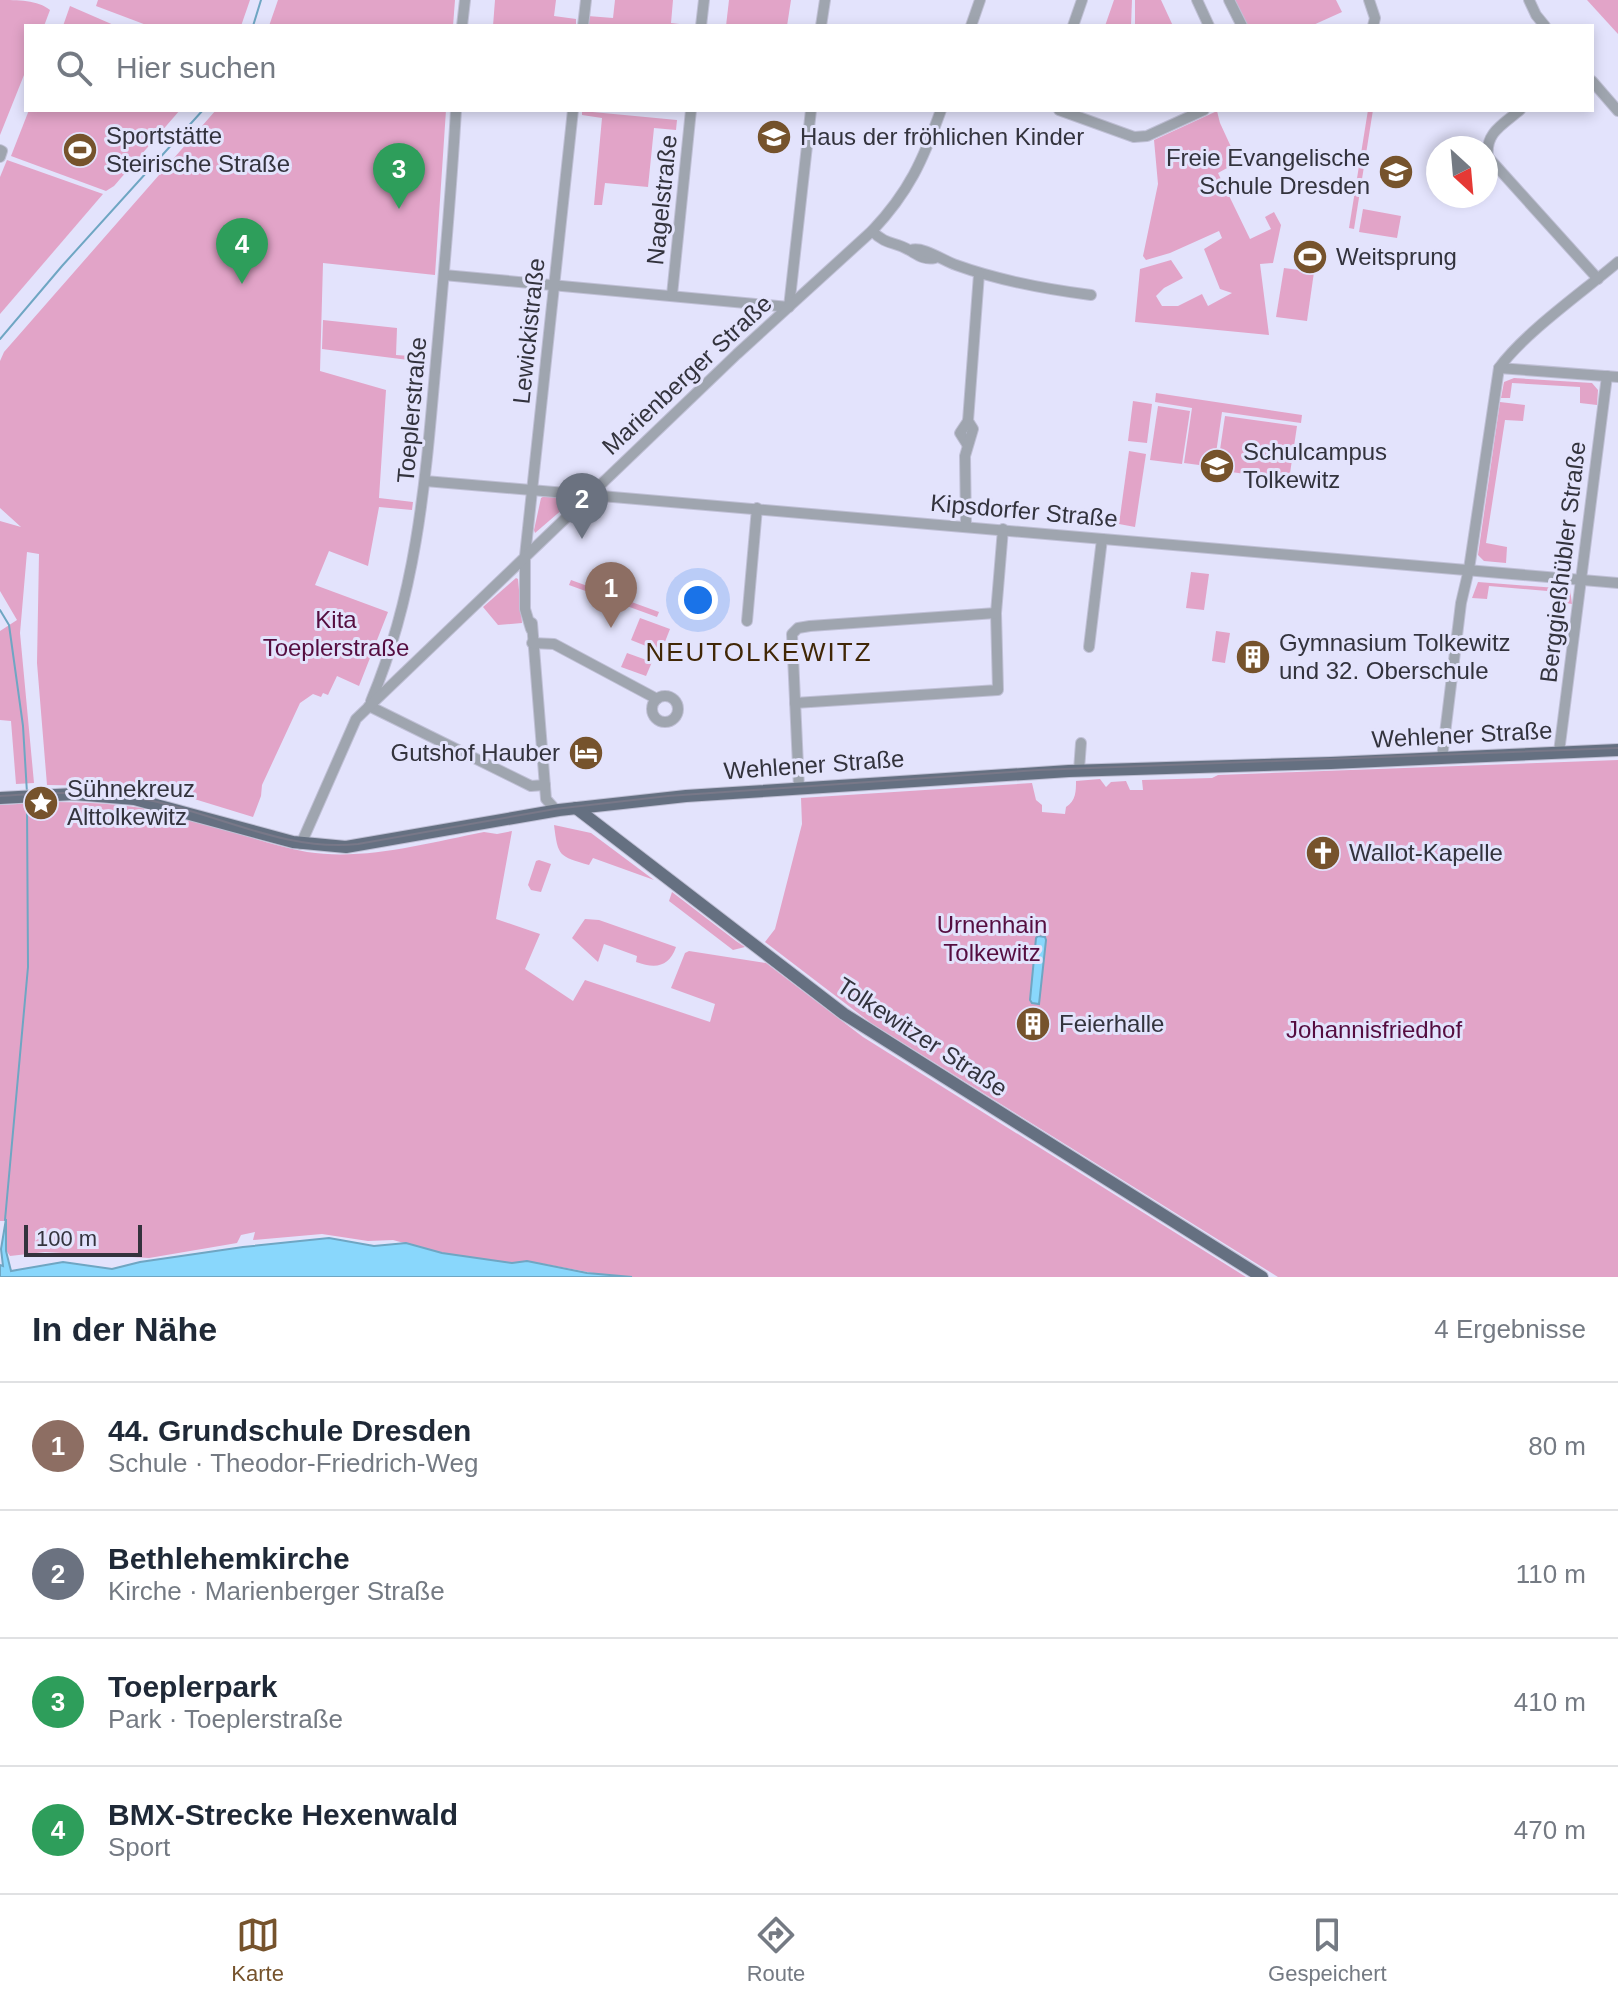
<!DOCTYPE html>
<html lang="de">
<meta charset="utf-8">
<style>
:root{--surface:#fff;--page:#f6f6f7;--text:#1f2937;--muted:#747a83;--line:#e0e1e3;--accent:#76532c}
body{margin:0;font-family:Arial,sans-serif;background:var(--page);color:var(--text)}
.compass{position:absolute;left:1426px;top:136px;width:72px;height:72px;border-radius:50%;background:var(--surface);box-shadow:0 4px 12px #0003;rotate:154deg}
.scale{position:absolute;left:24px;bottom:20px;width:118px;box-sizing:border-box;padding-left:8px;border:4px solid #33333d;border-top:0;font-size:22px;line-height:28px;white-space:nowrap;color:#33333d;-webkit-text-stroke:6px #e3e3fc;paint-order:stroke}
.you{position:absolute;left:698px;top:600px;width:28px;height:28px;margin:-20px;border:6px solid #fff;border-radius:50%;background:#1a73e8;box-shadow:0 0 0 12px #1a73e833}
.badge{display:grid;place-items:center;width:52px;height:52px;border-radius:50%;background:var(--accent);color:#fff;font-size:26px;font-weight:700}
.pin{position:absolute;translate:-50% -66px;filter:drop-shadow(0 2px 4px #0008)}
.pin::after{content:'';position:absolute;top:42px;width:28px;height:24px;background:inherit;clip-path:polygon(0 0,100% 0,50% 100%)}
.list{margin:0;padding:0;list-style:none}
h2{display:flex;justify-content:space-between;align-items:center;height:104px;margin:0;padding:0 32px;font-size:34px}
h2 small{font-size:26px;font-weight:400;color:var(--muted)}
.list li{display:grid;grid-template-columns:52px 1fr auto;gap:24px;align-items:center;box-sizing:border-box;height:128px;padding:0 32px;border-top:2px solid var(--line)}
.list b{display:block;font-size:30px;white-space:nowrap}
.list p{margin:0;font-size:26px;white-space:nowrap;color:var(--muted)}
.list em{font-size:26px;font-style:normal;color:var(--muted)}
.icon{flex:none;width:44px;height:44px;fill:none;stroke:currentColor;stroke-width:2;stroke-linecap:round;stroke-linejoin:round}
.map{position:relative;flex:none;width:1618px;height:1277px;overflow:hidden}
.search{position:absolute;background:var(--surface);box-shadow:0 4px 12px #0003;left:24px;right:24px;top:24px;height:88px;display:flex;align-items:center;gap:20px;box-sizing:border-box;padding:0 28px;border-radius:0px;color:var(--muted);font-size:30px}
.sheet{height:616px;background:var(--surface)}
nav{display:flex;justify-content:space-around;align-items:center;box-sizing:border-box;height:112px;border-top:2px solid var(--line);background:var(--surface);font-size:22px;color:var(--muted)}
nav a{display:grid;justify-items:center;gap:4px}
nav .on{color:var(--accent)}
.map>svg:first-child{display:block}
.green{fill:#e2a4c8}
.water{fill:#89d7fc;stroke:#6fa6c3;stroke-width:2}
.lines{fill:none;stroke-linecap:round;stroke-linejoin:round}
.stream{stroke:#6fa6c3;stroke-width:2}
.minor-casing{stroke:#c0c0d6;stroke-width:12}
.major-casing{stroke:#c0c0d6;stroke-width:14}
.minor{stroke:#9fa5af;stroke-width:10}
.major{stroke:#657081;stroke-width:12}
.tram{stroke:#787888;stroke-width:2}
.labels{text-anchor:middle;stroke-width:6;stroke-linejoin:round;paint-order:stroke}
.poi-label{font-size:24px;fill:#33333d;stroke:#e3e3fc;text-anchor:start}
.street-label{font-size:24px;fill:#33333d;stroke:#e3e3fc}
.park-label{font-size:24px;fill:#550d40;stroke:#e3e3fc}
.neighbourhood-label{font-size:26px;letter-spacing:2px;fill:#412706;stroke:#e3e3fc}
</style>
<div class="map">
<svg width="1618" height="1277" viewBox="0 0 1618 1277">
<rect width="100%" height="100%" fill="#e3e3fc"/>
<g class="green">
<path d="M0 0C17 0 38 0 50 10L44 26H26V70L0 135Z"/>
<path d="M98 0H250L241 26H149L96 6Z"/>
<path d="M278 0H455L453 26H269Z"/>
<path d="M495 0H556L554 16 576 19V26H493Z"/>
<path d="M615 0H673L671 23 696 26H587L588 16 613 18Z"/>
<path d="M729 0H791L787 26H726Z"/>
<path d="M1114 0H1132L1131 26H1105Z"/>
<path d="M1135 0H1161L1173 26H1135Z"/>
<path d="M1233 0H1336L1342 12 1311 26H1245Z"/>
<path d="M1587 0H1618V34Z"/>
<path d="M70 6 116 26H63Z"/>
<path d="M29 110H180L114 186 106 191 11 156Z"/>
<path d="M216 110H446L435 275 323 263 320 371 386 390 379 498 413 502 412 510 379 507 368 566 329 551 315 585 388 612 359 686 337 676 328 695 323 693 321 697 313 694 300 703 262 785 261 796 253 817 178 794 166 796 106 786 47 785 37 663 39 554 27 552 20 633 34 783 16 784 11 721 0 720V631L17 620 0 591V521L21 527 0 508V361L4 352Z"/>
<path d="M1368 110H1373L1354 229 1349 228Z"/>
<path d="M582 111 677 120 676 130 654 128 648 187 605 183 602 205H594L602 118 582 115Z"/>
<path d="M1217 111 1220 123 1238 162 1218 173 1250 239 1271 229 1265 217 1274 212 1281 225 1273 263 1260 264 1269 335 1135 322 1140 269 1171 260 1183 278 1164 288 1156 296 1162 306H1178L1202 294 1208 306 1232 293 1220 289 1204 249 1222 238 1219 231 1170 253 1146 260 1143 256 1158 184 1154 140Z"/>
<path d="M7 160 103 194 0 314V177Z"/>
<path d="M1363 209 1401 216 1397 238 1359 232Z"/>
<path d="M1284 268 1314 272 1307 321 1276 317Z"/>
<path d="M323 320 397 328 396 355 424 357V362L322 349Z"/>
<path d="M1514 378 1592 383 1598 390 1597 405 1580 403V387L1512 383 1510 398H1501L1504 382Z"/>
<path d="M1156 393 1302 415 1301 423 1222 412 1214 467 1184 463 1192 408 1155 402Z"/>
<path d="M1133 401 1152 404 1147 443 1128 441Z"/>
<path d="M1500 402 1525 405 1523 421 1505 420 1486 543 1507 547 1506 563 1484 561 1478 555Z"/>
<path d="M1158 406 1190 411 1182 464 1150 460Z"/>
<path d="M1225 416 1297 426 1289 480 1217 470Z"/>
<path d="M1129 451 1146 454 1135 527 1119 524Z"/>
<path d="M546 495 570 498 571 502 535 533 534 530 541 498Z"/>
<path d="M1191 572 1209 574 1204 610 1186 608Z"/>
<path d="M516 578 518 579 522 623 498 625 483 607Z"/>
<path d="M571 580 659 612 657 617 569 585Z"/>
<path d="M1478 582 1570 589 1572 604 1559 602V592L1489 586 1487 599 1472 598Z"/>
<path d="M640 618 670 629 661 652 631 640Z"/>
<path d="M1216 631 1230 633 1225 663 1212 661Z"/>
<path d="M627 653 652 662 646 676 621 667Z"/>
<path d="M1618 760V1277H1278L871 1023 765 942 775 929 802 824 801 798 1032 783 1036 800 1042 805V812L1065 814 1066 807C1076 801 1076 791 1076 781L1100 779 1106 787 1111 782 1126 781 1130 790H1143L1142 780 1212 778 1218 775Z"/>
<path d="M54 802C96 802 136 805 177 815 220 826 263 844 307 852 365 861 427 843 484 832L497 834 512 831 496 919 540 934 525 969 573 1001 585 980 710 1022 715 1004 671 988 685 953 689 951 766 963 863 1037 1246 1277H615L528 1261 512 1263 441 1253 393 1240 368 1241 322 1234 253 1240 255 1232 241 1235 237 1243 149 1258 45 1252 10 1256 6 1250 7 1221H0V805Z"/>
<path d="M554 825 591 833 654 880 593 858 589 865C559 856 558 857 554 825Z"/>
<path d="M539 860 551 864 541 892 531 890 528 885 536 861Z"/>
<path d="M672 892 736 941 745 947 733 950 669 901Z"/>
<path d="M585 919 599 920 676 947C669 967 656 969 636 962L637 956 604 944 598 962 572 938Z"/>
</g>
<g class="water">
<path d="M1038 936 1045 937 1046 940 1039 1004 1032 1003 1030 1000 1036 938Z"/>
<path d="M6 1219V1251L11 1271 63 1262 112 1269 140 1262 243 1247 329 1238 374 1246 406 1243 442 1253 512 1263 527 1261 587 1273 632 1277H0V1265L3 1266 1 1249Z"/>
</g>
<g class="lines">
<g class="stream">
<path d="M253 26 261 0"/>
<path d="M0 339 62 266 203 110"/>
<path d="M0 610 9 625 23 726 27 793"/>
<path d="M5 1220 28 967 27 803"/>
</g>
<g class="minor-casing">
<g id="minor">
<path d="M1197 0 1209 26"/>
<path d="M1229 0 1242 26"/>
<path d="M1369 0 1375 18 1373 26"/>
<path d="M1529 0 1536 15 1545 26"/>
<path d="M462 26 465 0"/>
<path d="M583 26 586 0"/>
<path d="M701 26 704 0"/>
<path d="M821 26 825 0"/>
<path d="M971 26 980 0"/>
<path d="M1073 26 1082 0"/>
<path d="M1592 81 1618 111"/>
<path d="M1059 110 1134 137 1147 136 1204 110"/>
<path d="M1520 110C1502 125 1485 133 1488 157L1598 279"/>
<path d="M0 150 2 151 0 157"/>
<path d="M872 231C887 246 894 241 909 250 918 255 923 260 935 258"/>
<path d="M911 250C923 246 944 261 956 265 1000 281 1045 289 1091 295"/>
<path d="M444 275 789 307 811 110"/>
<path d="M672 295 691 110"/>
<path d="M1499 368 1618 377"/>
<path d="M967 444 960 433 968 421"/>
<path d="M425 481 1618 583"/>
<path d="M966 526 965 456 973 429 968 421 979 274"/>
<path d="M747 621 757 508"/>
<path d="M532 623 546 799 555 809 559 810"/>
<path d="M531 629 525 609V556L573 110"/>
<path d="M532 643 554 644 657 699"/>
<path d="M1089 647 1102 539"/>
<circle cx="665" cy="709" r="13"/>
<path d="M371 701C416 594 425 486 435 372 443 285 451 198 456 110"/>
<path d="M795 703 998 690 996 613 1003 529"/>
<path d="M369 706 531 786 545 785"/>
<path d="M1559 752 1607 376"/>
<path d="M1442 758 1461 603 1469 569 1499 368C1524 333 1584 291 1618 262"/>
<path d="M1079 770 1081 743"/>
<path d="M799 788 792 634 798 628 810 626 996 613"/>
<path d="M301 844 356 719 737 354 872 231C909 192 923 160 941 110"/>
</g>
</g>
<g class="major-casing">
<g id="major">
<path d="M0 798 74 794 134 799 293 842 346 847 559 810 686 796 1069 771 1331 763 1618 750"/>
<path d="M576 808 844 1014 1262 1277"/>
</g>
</g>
<use href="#minor" class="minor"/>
<use href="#major" class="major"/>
<path class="tram" d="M0 796C49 793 99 789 148 800 218 814 286 852 358 844L555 809 668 796 1038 770 1618 748"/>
</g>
<defs>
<g id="school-disc" transform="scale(1.8)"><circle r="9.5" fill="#76532c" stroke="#e3e3fc"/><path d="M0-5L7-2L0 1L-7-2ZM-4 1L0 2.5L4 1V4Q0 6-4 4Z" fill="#fff"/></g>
<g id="stadium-disc" transform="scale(1.8)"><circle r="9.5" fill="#76532c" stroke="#e3e3fc"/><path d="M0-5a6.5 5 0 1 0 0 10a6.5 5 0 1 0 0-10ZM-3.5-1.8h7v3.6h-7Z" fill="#fff"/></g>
<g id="building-disc" transform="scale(1.8)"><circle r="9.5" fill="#76532c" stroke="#e3e3fc"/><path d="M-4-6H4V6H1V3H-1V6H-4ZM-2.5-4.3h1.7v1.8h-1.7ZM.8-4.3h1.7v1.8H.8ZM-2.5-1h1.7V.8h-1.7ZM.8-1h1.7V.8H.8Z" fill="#fff"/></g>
<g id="hotel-disc" transform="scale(1.8)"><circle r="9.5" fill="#76532c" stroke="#e3e3fc"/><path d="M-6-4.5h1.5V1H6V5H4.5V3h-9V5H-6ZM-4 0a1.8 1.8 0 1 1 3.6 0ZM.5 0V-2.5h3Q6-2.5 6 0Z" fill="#fff"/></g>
<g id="sight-disc" transform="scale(1.8)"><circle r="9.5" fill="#76532c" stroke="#e3e3fc"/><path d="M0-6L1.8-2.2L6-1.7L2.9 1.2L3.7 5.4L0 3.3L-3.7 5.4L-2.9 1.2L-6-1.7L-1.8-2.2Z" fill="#fff"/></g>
<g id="church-disc" transform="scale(1.8)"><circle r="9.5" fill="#76532c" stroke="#e3e3fc"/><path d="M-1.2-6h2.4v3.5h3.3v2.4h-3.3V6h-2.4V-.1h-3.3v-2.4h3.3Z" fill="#fff"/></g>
</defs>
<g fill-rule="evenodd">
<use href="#school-disc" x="774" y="137"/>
<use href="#stadium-disc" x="80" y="150"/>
<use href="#school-disc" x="1396" y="172"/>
<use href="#stadium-disc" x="1310" y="257"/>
<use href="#school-disc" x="1217" y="466"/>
<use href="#building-disc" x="1253" y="657"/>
<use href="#hotel-disc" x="586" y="753"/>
<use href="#sight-disc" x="41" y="803"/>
<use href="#church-disc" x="1323" y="853"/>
<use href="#building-disc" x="1033" y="1024"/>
</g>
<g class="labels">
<g class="poi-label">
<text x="106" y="144">Sportstätte<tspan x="106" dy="28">Steirische Straße</tspan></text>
<text x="800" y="145">Haus der fröhlichen Kinder</text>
<text x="1370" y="166" text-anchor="end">Freie Evangelische<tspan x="1370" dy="28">Schule Dresden</tspan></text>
<text x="1336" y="265">Weitsprung</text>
<text x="1243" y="460">Schulcampus<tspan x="1243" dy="28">Tolkewitz</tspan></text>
<text x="1279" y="651">Gymnasium Tolkewitz<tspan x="1279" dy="28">und 32. Oberschule</tspan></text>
<text x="560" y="761" text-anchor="end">Gutshof Hauber</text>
<text x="67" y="797">Sühnekreuz<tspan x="67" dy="28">Alttolkewitz</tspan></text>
<text x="1349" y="861">Wallot-Kapelle</text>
<text x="1059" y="1032">Feierhalle</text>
</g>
<g class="street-label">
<text transform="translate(662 200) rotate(-84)" y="8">Nagelstraße</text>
<text transform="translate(529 331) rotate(-84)" y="8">Lewickistraße</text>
<text transform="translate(687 375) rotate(-43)" y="8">Marienberger Straße</text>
<text transform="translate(412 410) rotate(-85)" y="8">Toeplerstraße</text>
<text transform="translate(1024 511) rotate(5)" y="8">Kipsdorfer Straße</text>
<text transform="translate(1563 562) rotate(-83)" y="8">Berggießhübler Straße</text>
<text transform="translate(1462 735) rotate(-3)" y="8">Wehlener Straße</text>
<text transform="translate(814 765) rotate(-4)" y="8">Wehlener Straße</text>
<text transform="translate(922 1037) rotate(33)" y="8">Tolkewitzer Straße</text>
</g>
<g class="park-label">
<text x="336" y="628">Kita<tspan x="336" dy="28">Toeplerstraße</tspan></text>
<text x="992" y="933">Urnenhain<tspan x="992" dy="28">Tolkewitz</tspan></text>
<text x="1374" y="1038">Johannisfriedhof</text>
</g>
<g class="neighbourhood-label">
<text x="759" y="661">NEUTOLKEWITZ</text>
</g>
</g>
</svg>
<svg class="compass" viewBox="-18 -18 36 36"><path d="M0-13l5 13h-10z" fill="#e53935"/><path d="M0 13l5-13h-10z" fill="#747a83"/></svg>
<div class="scale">100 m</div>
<div class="you"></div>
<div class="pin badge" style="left:611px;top:628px;background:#8d6e63">1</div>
<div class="pin badge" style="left:582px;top:539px;background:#6b7280">2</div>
<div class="pin badge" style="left:399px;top:209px;background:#2e9e5b">3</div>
<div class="pin badge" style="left:242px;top:284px;background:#2e9e5b">4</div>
<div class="search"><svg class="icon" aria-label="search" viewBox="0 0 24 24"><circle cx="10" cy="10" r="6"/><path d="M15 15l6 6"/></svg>Hier suchen</div>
</div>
<section class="sheet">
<h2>In der Nähe<small>4 Ergebnisse</small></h2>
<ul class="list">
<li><span class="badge" style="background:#8d6e63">1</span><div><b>44. Grundschule Dresden</b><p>Schule · Theodor-Friedrich-Weg</p></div><em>80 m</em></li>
<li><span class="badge" style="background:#6b7280">2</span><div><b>Bethlehemkirche</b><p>Kirche · Marienberger Straße</p></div><em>110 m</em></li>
<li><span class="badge" style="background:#2e9e5b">3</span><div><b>Toeplerpark</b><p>Park · Toeplerstraße</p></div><em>410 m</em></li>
<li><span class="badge" style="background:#2e9e5b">4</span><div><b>BMX-Strecke Hexenwald</b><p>Sport</p></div><em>470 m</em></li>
</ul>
</section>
<nav>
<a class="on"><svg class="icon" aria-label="map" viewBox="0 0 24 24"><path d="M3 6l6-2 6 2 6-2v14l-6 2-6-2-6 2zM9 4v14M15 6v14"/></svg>Karte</a>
<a><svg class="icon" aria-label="directions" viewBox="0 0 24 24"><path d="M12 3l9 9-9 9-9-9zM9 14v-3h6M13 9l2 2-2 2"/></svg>Route</a>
<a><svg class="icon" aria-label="saved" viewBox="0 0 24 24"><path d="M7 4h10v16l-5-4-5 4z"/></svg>Gespeichert</a>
</nav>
